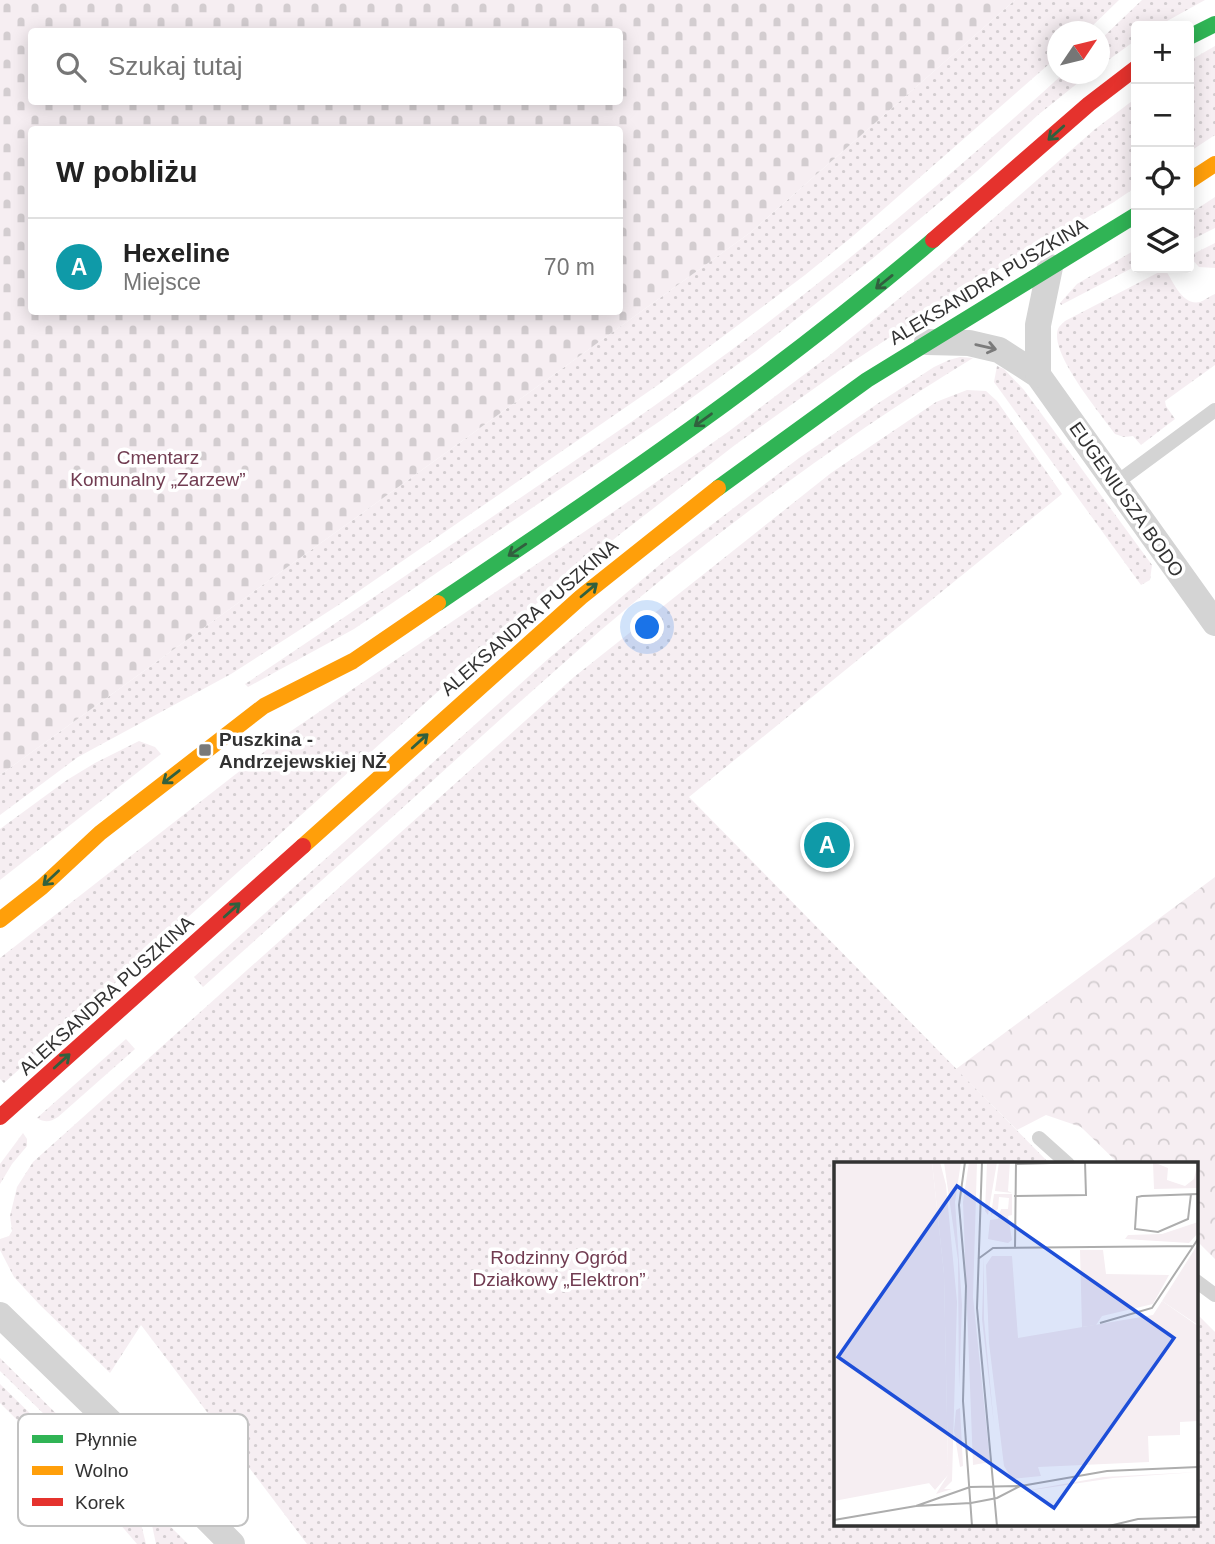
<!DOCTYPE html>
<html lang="pl">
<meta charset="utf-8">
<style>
:root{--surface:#fff;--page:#f2f2f2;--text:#222;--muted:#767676;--line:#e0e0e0;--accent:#7a7a7a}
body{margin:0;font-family:Arial,sans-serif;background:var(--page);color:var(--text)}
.controls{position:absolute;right:21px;top:21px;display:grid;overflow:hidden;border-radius:7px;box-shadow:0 4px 18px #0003}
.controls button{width:63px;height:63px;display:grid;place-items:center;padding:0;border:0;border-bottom:2px solid var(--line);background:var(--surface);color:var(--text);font:35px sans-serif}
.compass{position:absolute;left:1047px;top:21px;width:63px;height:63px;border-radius:50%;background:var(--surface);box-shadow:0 4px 18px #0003;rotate:55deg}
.you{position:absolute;left:648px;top:628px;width:24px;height:24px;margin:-18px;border:5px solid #fff;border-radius:50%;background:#1a73e8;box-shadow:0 0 0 10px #1a73e833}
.badge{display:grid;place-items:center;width:46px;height:46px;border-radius:50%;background:var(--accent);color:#fff;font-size:23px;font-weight:700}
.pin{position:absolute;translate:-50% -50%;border:4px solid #fff;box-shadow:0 2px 7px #0006}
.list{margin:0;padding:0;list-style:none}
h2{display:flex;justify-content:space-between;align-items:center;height:91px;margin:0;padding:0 28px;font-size:30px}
h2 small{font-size:23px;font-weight:400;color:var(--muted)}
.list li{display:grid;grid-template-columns:46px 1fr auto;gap:21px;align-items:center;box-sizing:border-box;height:98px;padding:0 28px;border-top:2px solid var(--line)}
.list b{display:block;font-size:26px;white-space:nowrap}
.list p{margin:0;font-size:23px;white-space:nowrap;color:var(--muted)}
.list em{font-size:23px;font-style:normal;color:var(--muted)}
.icon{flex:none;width:38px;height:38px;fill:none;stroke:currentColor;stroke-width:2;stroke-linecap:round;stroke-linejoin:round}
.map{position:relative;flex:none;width:1215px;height:1544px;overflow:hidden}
.search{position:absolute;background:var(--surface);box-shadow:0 4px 18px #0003;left:28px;top:28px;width:595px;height:77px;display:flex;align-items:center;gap:18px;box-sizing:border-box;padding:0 24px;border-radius:7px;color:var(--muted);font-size:26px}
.panel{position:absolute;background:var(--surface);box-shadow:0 4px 18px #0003;left:28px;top:126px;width:595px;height:189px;border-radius:7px}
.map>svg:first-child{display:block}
.grass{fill:url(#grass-dots)}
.forest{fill:url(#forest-crowns)}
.cemetery{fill:url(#cemetery-stones);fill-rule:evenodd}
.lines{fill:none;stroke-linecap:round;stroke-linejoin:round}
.lane{stroke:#d4d4d4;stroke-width:14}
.street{stroke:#d4d4d4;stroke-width:26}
.fast{stroke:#30b455;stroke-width:16}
.slow{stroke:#ff9f0a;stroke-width:16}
.jam{stroke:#e5322d;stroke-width:16}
.oneway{stroke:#31603e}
.oneway2{stroke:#7b7b7b}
.poi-dot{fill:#7a7a7a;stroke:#fff;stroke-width:2.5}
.labels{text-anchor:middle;stroke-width:7;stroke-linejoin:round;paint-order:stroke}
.street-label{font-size:19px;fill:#323232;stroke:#fff}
.park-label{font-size:19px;fill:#713c51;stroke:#fff}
.poi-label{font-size:19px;font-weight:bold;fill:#323232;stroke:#fff;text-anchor:start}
.inset-road{fill:none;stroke:#adadad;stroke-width:2}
.view{fill:#1d4ed8;fill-opacity:0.15;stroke:#1d4ed8;stroke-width:3.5}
.inset-edge{fill:none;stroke:#323232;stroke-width:3.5}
.key{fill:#fff;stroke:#c2c2c2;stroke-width:2}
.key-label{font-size:19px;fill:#323232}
</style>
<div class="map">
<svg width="1215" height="1544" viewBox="0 0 1215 1544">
<defs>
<pattern id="grass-dots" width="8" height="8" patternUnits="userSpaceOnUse" patternTransform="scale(1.75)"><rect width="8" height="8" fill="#f6eef2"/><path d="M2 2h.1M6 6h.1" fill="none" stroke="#d3cdd0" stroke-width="1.8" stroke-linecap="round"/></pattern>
<pattern id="forest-crowns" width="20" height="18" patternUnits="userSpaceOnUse" patternTransform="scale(1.75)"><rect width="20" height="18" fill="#f6eef2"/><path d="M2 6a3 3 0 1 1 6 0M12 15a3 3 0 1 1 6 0" fill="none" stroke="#d3cdd0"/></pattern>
<pattern id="cemetery-stones" width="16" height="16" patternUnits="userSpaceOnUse" patternTransform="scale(1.75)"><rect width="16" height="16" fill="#f6eef2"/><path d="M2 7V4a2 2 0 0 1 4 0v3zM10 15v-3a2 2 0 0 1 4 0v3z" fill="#d3cdd0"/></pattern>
</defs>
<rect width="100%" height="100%" fill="#fff"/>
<g class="grass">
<path d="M1015 0H1119L1087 31 1058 32 1057 57 853 236 805 275 658 385 340 604 231 674 78 757 0 815V775L751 232Z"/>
<path d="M1142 0H1205L1158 26H1136V40L1100 66V40Z"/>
<path d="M1215 46V135L1189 152V61Z"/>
<path d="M1063 74H1089L1038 115 977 171 872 259 756 351 660 421 354 629 248 687 245 684C329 628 412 571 495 515 564 468 633 422 700 373 827 281 947 179 1063 74Z"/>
<path d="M1136 98V187L1114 202 965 288 840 370 735 445 619 535 525 613 4 1083 0 1079V958L291 731 606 517 728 432 830 355 946 260 1094 130Z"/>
<path d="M1215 197V228L1189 241V214Z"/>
<path d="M1215 243V268L1199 267 1189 256Z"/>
<path d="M1135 250 1136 266 1061 305 1060 303 1077 284Z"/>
<path d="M1165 269C1173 281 1182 306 1200 302 1205 300 1210 296 1215 294V365L1165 401 1166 406 1175 419 1141 445 1133 436 1124 437 1115 434C1101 414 1049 353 1058 329 1059 326 1063 323 1065 321Z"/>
<path d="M960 357 973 358C842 438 718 530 601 630 543 681 485 733 428 785 353 852 278 920 203 987L194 977 548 659 663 562 799 458 880 402 934 367 949 360Z"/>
<path d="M997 366 1004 369 1024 390 1152 565 1150 580 1141 585 994 382Z"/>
<path d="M967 390 986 391 997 401 1062 494 689 797 1050 1164H835V1525H1196V1313L1215 1332V1544H307L141 1325 110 1373 39 1304 14 1277 0 1250V1239L9 1236 12 1231 10 1216 17 1187 33 1162 574 677 831 473 936 402Z"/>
<path d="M139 741 155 747 161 754 0 880V829L67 780 95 763Z"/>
<path d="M126 1039 135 1049 58 1117C50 1122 45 1123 37 1118Z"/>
<path d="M23 1133 27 1139V1146L12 1164 0 1184V1164Z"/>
<path d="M0 1358 179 1535 188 1544H156L152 1525 145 1513 0 1371Z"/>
<path d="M0 1384 138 1519 141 1524 146 1544H137L107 1509 0 1403Z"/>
</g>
<path class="forest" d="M1215 877V1259L1196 1240V1164H1119L1081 1127 1046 1115 1017 1130 956 1069Z"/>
<path class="cemetery" d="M0 0H1015L751 232 0 775ZM32 32H620V102H32ZM32 130H620V312H32Z"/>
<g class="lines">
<g class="lane">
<path d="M1116 483 1215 410"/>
<path d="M1039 1138 1068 1164"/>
<path d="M1196 1281 1215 1295"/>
</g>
<g class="street">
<path d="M927 342 969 343 999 350 1038 375 1215 623"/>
<path d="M1038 375V325L1050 267"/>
<path d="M0 1315 127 1438 232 1544"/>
</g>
<g class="fast">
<path d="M1189 37 1215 24"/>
<path d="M718 488 867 380 1136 215"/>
<path d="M438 603C608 489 777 373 933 240"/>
</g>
<g class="slow">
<path d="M1189 181 1215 164"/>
<path d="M303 846 581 597 718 488"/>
<path d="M0 920 42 887 100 833 264 706 353 661 438 603"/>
</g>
<g class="jam">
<path d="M933 240 1089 104 1136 68"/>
<path d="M0 1117 303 846"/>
</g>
</g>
<defs><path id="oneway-shaft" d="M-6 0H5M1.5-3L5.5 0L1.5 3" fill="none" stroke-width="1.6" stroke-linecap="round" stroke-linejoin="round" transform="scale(1.75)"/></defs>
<g class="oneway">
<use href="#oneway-shaft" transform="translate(1056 133) rotate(138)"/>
<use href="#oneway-shaft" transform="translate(884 282) rotate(141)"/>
<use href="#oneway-shaft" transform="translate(703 420) rotate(144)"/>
<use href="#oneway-shaft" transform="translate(517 550) rotate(146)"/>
<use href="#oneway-shaft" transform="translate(589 590) rotate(-40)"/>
<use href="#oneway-shaft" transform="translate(420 741) rotate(-42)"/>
<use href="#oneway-shaft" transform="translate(171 777) rotate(142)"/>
<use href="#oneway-shaft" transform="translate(51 878) rotate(137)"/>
<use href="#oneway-shaft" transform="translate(232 910) rotate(-42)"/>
<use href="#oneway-shaft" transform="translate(62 1061) rotate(-42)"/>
</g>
<use class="oneway2" href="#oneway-shaft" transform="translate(986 347) rotate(13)"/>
<rect class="poi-dot" x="198" y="743" width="14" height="14" rx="3.5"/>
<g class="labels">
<g class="street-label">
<text transform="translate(988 281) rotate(-31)" y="7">ALEKSANDRA PUSZKINA</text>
<text transform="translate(1127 499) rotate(55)" y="7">EUGENIUSZA BODO</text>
<text transform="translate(529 617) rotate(-41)" y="7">ALEKSANDRA PUSZKINA</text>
<text transform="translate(106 995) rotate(-42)" y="7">ALEKSANDRA PUSZKINA</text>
</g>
<g class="park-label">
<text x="158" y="464">Cmentarz<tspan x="158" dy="22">Komunalny „Zarzew”</tspan></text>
<text x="559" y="1264">Rodzinny Ogród<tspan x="559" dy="22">Działkowy „Elektron”</tspan></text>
</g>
<g class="poi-label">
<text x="219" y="746">Puszkina -<tspan x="219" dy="22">Andrzejewskiej NŻ</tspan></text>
</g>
</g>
<g transform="translate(834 1162)">
<rect width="364" height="364" fill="#fff"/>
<path d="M98 0H106L112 23 123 140 118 319 110 327H118L102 332 114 313 101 328 95 321 114 303 110 112ZM110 0H127L121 40 128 143 125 227 124 98ZM135 0H143L139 135 156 300 139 303 129 40ZM153 0H163L154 53 151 49ZM165 0H176L174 29 178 31 161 29ZM319 0 334 6 333 18 351 24 360 17 364 0V26L320 27ZM160 32H178V53L174 54 178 78 174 81 154 77 156 58 164 57 167 47H174L175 36 165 35 164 47 157 53ZM364 60V71L355 81 291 77 294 73 328 72ZM150 93V157L160 263 148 157ZM158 94H178L184 176 319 153 328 139 364 164V259L346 260V273L314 274 315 300 204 305 207 314 178 317 170 304 155 181 152 103ZM126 246 129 304 126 305 120 269 122 248ZM364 310 279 316 179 331 269 315Z" fill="#f6eef2"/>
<path d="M364 82V163L328 139ZM246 88H269L272 112 335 113 319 142 268 154 262 163 248 165Z" fill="#f6eef2"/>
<path d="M0 0H98L110 112 114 303 101 320 0 339Z" fill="#f6eef2"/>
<path class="inset-road" d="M131 0 125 43 132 124 129 239 138 364M148 0 143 146 163 364M357 32 354 57 324 70 301 67 303 35 308 34 364 32M180 34 252 33 251 0 182 2M181 86 182 0M144 97 159 86 359 84M266 161 318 146 364 77M82 344 136 325 187 324 273 309 364 305M0 358 82 344 137 341 163 336 186 324M275 364 304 357 364 355"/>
<path class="view" d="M123 24 340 176 220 346 4 195Z"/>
<rect width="364" height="364" class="inset-edge"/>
</g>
<rect x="18" y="1414" width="230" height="112" rx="10" class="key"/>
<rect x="32" y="1435" width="31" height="8" fill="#30b455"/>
<rect x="32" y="1466" width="31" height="9" fill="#ff9f0a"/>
<rect x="32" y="1498" width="31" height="8" fill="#e5322d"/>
<g class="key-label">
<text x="75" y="1446">Płynnie</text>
<text x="75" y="1477">Wolno</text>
<text x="75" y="1509">Korek</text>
</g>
</svg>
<div class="controls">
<button>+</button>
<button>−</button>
<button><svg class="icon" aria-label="locate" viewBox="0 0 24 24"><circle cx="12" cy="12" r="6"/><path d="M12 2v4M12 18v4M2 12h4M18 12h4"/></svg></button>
<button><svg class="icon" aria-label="layers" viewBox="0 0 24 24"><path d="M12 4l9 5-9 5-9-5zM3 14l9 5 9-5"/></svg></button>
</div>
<svg class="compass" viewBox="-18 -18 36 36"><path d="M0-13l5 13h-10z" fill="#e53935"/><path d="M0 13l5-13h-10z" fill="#767676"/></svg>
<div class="you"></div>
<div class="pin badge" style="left:827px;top:845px;background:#0f9aa8">A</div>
<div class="search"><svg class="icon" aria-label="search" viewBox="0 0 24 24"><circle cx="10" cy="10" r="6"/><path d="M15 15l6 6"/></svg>Szukaj tutaj</div>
<section class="panel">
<h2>W pobliżu<small></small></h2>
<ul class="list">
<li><span class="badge" style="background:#0f9aa8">A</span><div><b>Hexeline</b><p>Miejsce</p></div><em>70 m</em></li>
</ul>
</section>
</div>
